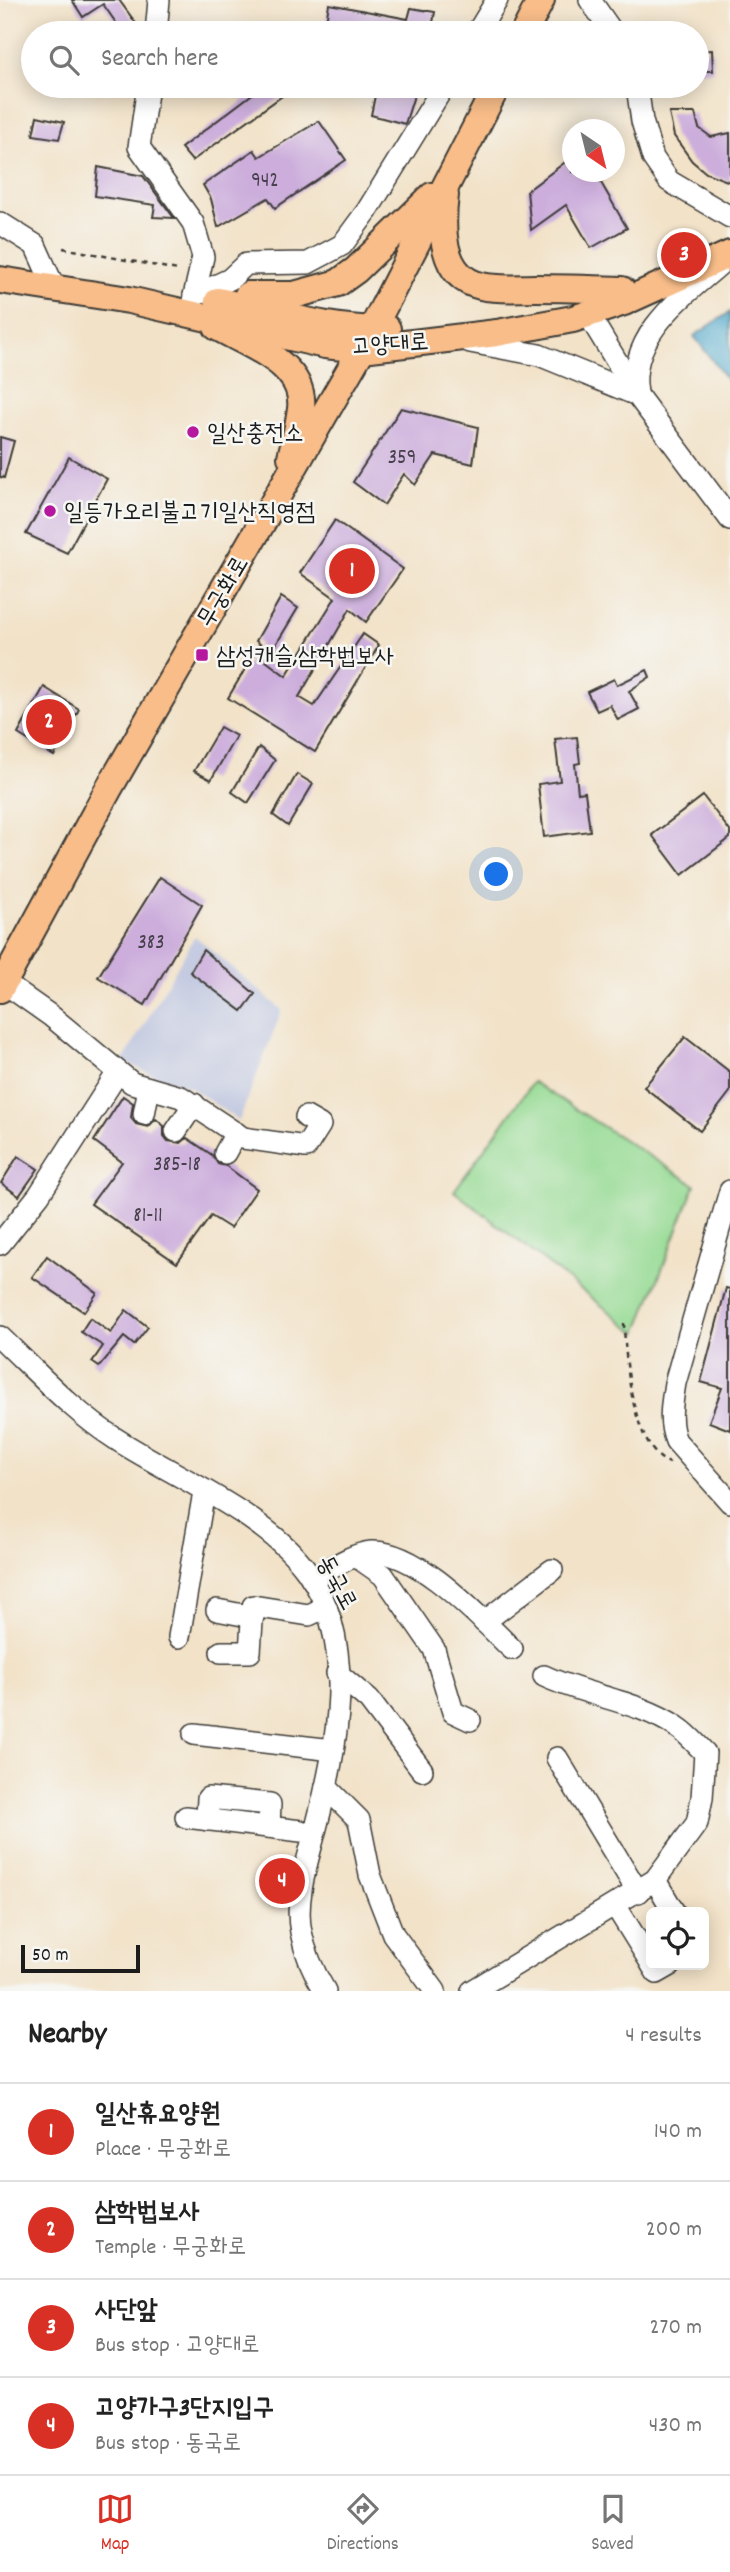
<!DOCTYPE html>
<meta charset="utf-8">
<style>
:root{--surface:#fff;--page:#f2f2f2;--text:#222;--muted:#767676;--line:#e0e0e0;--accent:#d93025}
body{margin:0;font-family:Dekko,"Poor Story",sans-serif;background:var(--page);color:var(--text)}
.controls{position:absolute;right:21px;bottom:21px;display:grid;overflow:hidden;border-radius:10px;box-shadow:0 4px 18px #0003}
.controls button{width:63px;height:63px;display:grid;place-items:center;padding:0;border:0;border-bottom:2px solid var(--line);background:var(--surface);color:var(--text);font:35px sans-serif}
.compass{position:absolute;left:562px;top:119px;width:63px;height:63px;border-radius:50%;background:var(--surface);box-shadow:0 4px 18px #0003;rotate:145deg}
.scale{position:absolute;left:21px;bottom:18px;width:119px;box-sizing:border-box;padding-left:7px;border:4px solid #1c1c1c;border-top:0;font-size:19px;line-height:24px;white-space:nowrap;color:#1c1c1c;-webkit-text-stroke:5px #f6f6f2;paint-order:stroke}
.you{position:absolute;left:497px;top:875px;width:24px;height:24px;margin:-18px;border:5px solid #fff;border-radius:50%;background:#1a73e8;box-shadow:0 0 0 10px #1a73e833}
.badge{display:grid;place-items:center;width:46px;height:46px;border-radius:50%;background:var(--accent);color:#fff;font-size:23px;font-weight:700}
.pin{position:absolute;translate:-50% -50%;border:4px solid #fff;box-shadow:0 2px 7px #0006}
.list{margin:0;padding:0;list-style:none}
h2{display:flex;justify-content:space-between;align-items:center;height:91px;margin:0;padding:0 28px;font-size:30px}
h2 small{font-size:23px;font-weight:400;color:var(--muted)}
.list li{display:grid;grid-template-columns:46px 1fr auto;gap:21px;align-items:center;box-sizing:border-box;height:98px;padding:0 28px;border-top:2px solid var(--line)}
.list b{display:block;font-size:26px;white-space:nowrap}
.list p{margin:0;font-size:23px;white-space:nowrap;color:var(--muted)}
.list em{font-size:23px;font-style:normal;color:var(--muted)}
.icon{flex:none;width:38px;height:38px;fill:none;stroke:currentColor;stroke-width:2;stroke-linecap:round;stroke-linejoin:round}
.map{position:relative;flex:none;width:730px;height:1991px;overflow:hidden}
.search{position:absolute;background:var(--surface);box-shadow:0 4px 18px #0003;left:21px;right:21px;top:21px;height:77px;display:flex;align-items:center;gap:18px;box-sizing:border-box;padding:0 24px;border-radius:38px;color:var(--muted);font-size:26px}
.sheet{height:483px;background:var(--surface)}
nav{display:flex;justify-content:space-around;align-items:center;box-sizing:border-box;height:98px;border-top:2px solid var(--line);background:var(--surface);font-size:19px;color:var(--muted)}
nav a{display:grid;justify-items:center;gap:4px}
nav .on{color:var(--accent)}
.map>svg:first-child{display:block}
.industrial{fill:#bcc3de}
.green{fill:#95da93;stroke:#587b58;stroke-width:2}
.water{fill:#4ca6ca;stroke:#346173;stroke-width:2}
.building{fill:#ccaddc}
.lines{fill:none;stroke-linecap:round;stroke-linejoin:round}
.minor-casing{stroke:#3c3a36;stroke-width:24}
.major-casing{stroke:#3c3a36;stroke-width:30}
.path{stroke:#3c3a36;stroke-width:2.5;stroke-dasharray:5 5;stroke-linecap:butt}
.minor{stroke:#fff;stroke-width:21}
.major{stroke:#f8bd89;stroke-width:26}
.poi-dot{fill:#b5179e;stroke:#f6f6f2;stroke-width:2.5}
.labels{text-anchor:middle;stroke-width:5;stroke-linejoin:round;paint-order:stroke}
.number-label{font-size:21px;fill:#48404c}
.street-label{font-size:24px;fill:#1c1c1c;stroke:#f6f6f2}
.poi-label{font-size:24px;fill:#1c1c1c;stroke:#f6f6f2;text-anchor:start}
</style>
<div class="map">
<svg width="730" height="1991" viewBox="0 0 730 1991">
<rect width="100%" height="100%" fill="#f6f6f2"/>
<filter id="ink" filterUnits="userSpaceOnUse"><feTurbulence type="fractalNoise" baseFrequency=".0143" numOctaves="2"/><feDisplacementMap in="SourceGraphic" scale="14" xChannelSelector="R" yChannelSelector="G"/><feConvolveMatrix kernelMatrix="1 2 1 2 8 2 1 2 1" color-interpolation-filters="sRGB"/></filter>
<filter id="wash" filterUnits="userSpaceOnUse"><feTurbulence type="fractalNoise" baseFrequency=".00686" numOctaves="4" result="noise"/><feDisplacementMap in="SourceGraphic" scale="28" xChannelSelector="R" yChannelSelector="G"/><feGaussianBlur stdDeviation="1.57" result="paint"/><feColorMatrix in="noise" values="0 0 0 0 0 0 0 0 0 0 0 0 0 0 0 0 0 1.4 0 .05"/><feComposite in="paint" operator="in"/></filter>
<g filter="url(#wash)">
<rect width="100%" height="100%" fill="#f2e2c8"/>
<path class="industrial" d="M195 936 282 1010 239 1121 190 1087 148 1073 123 1061Z"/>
<path class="green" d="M533 1082 695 1185 637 1333 454 1191Z"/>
<path class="water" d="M730 312V384L694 336Z"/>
<g id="blocks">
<g class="building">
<path d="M72 0H119L143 33H123L103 4 83 17Z"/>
<path d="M329 4 408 19 411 8 435 12 431 33H324Z"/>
<path d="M712 50 713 71H697V51Z"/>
<path d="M263 86H296L192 161 181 148Z"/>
<path d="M377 86H417L405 124 371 115Z"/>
<path d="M669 113H695L699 128 711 137 730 133V182L706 173 692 161 674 136Z"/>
<path d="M37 116 64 122 59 139 33 135Z"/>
<path d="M319 121 346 160 275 208 268 198 218 227 211 199 203 185 254 150 259 157Z"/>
<path d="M572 157V172H612L600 181 627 228 591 248 566 205 531 230 527 191Z"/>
<path d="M98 167 143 176 174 218 153 217 155 205 95 196Z"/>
<path d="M401 408 478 427 473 464 435 455 415 485 404 474 384 505 353 482Z"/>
<path d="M0 437 14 441 4 478 0 477Z"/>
<path d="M69 457 107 479 67 553 26 534Z"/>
<path d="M335 520 403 569 366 622 350 609 299 697 314 706 363 634 379 645 315 752 228 698 260 644 256 641 281 597 298 608 266 661 286 676 335 598 300 573Z"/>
<path d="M647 670 650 677 629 691 639 709 618 720 610 705 597 711 587 692 614 679 617 685Z"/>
<path d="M44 687 79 709 54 756 18 734Z"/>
<path d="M220 727 236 736 211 780 194 771Z"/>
<path d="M577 737 580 763 575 764 578 793 585 792 590 831 544 837 538 784 560 781 555 739Z"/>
<path d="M259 747 275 760 248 803 232 792Z"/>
<path d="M297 774 313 784 288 826 273 815Z"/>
<path d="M703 796 730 831V838L682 875 652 835Z"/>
<path d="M160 877 202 905 145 1005 98 977Z"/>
<path d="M203 950 255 994 242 1011 190 972Z"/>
<path d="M685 1037 730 1072V1092L700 1131 644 1087Z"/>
<path d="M123 1096 133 1103 131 1118 136 1124 148 1127 156 1119 164 1126V1136L168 1141 181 1143 187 1138 212 1155 218 1164 226 1166 257 1189 230 1228 211 1216 177 1263 91 1204 122 1162 94 1141Z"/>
<path d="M18 1156 38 1169 19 1196 1 1183Z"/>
<path d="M47 1256 97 1293 84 1312 32 1277Z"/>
<path d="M726 1288 730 1289V1430L709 1422 722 1388 701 1382Z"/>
<path d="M126 1310 148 1327 134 1345 124 1337 99 1367 92 1362 103 1346 81 1332 90 1318 111 1333Z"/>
</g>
</g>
</g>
<g filter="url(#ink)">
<use href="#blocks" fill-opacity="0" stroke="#3c3a36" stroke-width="2"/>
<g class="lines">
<g class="minor-casing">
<g id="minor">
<path d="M590 0 613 33"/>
<path d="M156 33 159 0"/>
<path d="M477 33 497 0"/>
<path d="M148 86 139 147 193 223 203 257 194 296"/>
<path d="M637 86 642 121 653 158 669 181 730 217"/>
<path d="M0 223 35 245 53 285"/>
<path d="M194 296 230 279 246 264 308 263 342 245 367 211 444 86"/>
<path d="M588 314 637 395 730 519"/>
<path d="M470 342 539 355 637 395"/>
<path d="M637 393C627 337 681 298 719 265"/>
<path d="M0 980 51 1016 132 1083 181 1097 243 1138 306 1147 320 1125 306 1117"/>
<path d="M144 1114 149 1088"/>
<path d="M176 1131 194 1104"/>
<path d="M225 1153 236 1133"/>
<path d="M730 1191 675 1383C672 1403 668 1422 676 1441L730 1502"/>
<path d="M0 1244 39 1195 118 1072"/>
<path d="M0 1337C37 1372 73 1412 116 1439 173 1476 267 1515 307 1571 359 1644 337 1747 316 1828 308 1860 294 1899 301 1932 305 1953 314 1973 325 1991"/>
<path d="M357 1557 383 1575 434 1649 453 1712 470 1720"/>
<path d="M312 1579C329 1570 351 1554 371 1552 417 1549 480 1618 512 1649"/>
<path d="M217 1610 253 1617"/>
<path d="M484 1622 552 1570"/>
<path d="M179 1637 204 1492"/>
<path d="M221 1652H250L253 1606 309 1615 326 1607"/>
<path d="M337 1673 369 1700 422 1770"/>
<path d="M194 1734 333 1750"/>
<path d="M557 1758 638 1892"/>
<path d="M326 1787 359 1820 370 1875 393 1934 435 1991"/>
<path d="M186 1817 301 1831"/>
<path d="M207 1820 208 1798 270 1804 269 1827"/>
<path d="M655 1880 674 1912"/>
<path d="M615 1905 651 1963"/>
<path d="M652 1965 657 1973 671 1965"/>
<path d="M472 1991 655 1880 697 1823 702 1798 705 1753C696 1744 687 1733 677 1727 639 1701 586 1696 544 1676"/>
</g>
</g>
<g class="major-casing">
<g id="major">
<path d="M524 33 541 0"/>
<path d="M445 195C441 227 440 277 481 286 499 290 517 288 535 288 564 288 593 289 622 290"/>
<path d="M0 280 129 300 325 345 362 349 497 333 573 319 624 302 730 254"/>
<path d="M248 295H294L338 283 356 270 432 196"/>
<path d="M218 301C267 311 338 333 387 329"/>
<path d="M217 327C249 345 306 364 301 409 299 425 295 441 291 457"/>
<path d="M0 989 108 790 362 349 497 86"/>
</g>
</g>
<g class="path">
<path d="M63 248 178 270"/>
<path d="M624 1323C625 1357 632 1451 670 1463"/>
</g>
<use href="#minor" class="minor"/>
<use href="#major" class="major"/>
</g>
</g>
<g class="poi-dot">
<circle cx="193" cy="432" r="7"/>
<circle cx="50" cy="511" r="7"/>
<rect x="195" y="648" width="14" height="14" rx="3.5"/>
</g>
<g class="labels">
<g class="number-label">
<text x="265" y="186">942</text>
<text x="402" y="463">359</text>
<text x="151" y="948">383</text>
<text x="177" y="1170">385-18</text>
<text x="148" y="1221">81-11</text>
</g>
<g class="street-label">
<text transform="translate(390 343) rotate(-4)" y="8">고양대로</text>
<text transform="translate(222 591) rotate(-60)" y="8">무궁화로</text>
<text transform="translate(338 1582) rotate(62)" y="8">동국로</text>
</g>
<g class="poi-label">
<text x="207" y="440">일산충전소</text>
<text x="64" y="519">일등가오리불고기일산직영점</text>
<text x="216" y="663">삼성캐슬,삼학법보사</text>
</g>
</g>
</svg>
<div class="controls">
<button><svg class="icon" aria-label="locate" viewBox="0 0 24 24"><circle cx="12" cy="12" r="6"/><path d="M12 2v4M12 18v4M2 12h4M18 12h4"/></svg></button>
</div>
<svg class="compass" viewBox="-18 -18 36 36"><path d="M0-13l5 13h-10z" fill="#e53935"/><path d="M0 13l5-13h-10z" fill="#767676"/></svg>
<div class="scale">50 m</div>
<div class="you"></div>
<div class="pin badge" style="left:352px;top:571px">1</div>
<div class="pin badge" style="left:49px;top:722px">2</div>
<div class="pin badge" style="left:684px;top:255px">3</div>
<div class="pin badge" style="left:282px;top:1881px">4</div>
<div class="search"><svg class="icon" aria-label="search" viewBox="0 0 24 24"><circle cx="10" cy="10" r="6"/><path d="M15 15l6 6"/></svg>Search here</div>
</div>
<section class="sheet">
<h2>Nearby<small>4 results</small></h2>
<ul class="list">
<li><span class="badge">1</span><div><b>일산휴요양원</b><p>Place · 무궁화로</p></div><em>140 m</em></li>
<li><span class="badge">2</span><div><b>삼학법보사</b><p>Temple · 무궁화로</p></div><em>200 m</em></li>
<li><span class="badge">3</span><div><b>사단앞</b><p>Bus stop · 고양대로</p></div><em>270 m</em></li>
<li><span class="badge">4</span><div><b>고양가구3단지입구</b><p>Bus stop · 동국로</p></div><em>430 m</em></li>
</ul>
</section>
<nav>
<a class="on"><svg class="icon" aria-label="map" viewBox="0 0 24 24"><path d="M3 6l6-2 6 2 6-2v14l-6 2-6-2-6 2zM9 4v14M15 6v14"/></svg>Map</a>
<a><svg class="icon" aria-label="directions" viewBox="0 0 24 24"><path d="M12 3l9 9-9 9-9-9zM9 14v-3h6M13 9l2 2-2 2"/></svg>Directions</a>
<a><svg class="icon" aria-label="saved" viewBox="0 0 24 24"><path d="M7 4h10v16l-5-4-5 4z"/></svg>Saved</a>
</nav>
